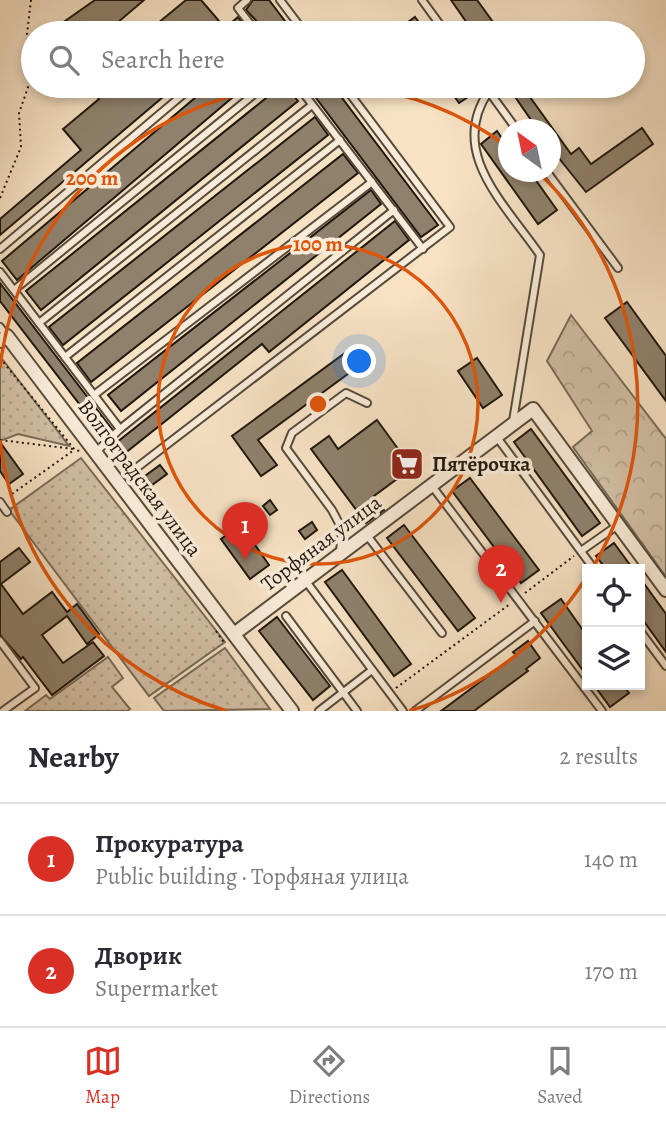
<!DOCTYPE html>
<meta charset="utf-8">
<style>
:root{--surface:#fff;--page:#f2f2f3;--text:#2b2b33;--muted:#7c7c81;--line:#e1e1e2;--accent:#d93025}
body{margin:0;font-family:Alegreya,serif;background:var(--page);color:var(--text)}
.controls{position:absolute;right:21px;bottom:21px;display:grid;overflow:hidden;border-radius:0px;box-shadow:0 4px 10px #0003}
.controls button{width:63px;height:63px;display:grid;place-items:center;padding:0;border:0;border-bottom:2px solid var(--line);background:var(--surface);color:var(--text);font:35px sans-serif}
.compass{position:absolute;left:498px;top:119px;width:63px;height:63px;border-radius:50%;background:var(--surface);box-shadow:0 4px 10px #0003;rotate:327deg}
.you{position:absolute;left:360px;top:362px;width:24px;height:24px;margin:-18px;border:5px solid #fff;border-radius:50%;background:#1a73e8;box-shadow:0 0 0 10px #1a73e833}
.badge{display:grid;place-items:center;width:46px;height:46px;border-radius:50%;background:var(--accent);color:#fff;font-size:23px;font-weight:700}
.pin{position:absolute;translate:-50% -58px;filter:drop-shadow(0 2px 4px #0008)}
.pin::after{content:'';position:absolute;top:37px;width:24px;height:21px;background:inherit;clip-path:polygon(0 0,100% 0,50% 100%)}
.list{margin:0;padding:0;list-style:none}
h2{display:flex;justify-content:space-between;align-items:center;height:91px;margin:0;padding:0 28px;font-size:30px}
h2 small{font-size:23px;font-weight:400;color:var(--muted)}
.list li{display:grid;grid-template-columns:46px 1fr auto;gap:21px;align-items:center;box-sizing:border-box;height:112px;padding:0 28px;border-top:2px solid var(--line)}
.list b{display:block;font-size:26px;white-space:nowrap}
.list p{margin:0;font-size:23px;white-space:nowrap;color:var(--muted)}
.list em{font-size:23px;font-style:normal;color:var(--muted)}
.icon{flex:none;width:38px;height:38px;fill:none;stroke:currentColor;stroke-width:2;stroke-linecap:round;stroke-linejoin:round}
.map{position:relative;flex:none;width:666px;height:711px;overflow:hidden}
.search{position:absolute;background:var(--surface);box-shadow:0 4px 10px #0003;left:21px;right:21px;top:21px;height:77px;display:flex;align-items:center;gap:18px;box-sizing:border-box;padding:0 24px;border-radius:38px;color:var(--muted);font-size:26px}
.sheet{height:315px;background:var(--surface)}
nav{display:flex;justify-content:space-around;align-items:center;box-sizing:border-box;height:98px;border-top:2px solid var(--line);background:var(--surface);font-size:19px;color:var(--muted)}
nav a{display:grid;justify-items:center;gap:4px}
nav .on{color:var(--accent)}
.map>svg:first-child{display:block}
.grass{fill:url(#grass-dots);stroke:#786b59;stroke-width:2}
.forest{fill:url(#forest-crowns);stroke:#786b59;stroke-width:2}
.building{fill:#8f816c;stroke:#1f170d;stroke-width:2}
.lines{fill:none;stroke-linecap:round;stroke-linejoin:round}
.lane-casing{stroke:#554a3b;stroke-width:10}
.street-casing{stroke:#554a3b;stroke-width:16}
.path{stroke:#1f170d;stroke-width:2;stroke-dasharray:2 3.5;stroke-linecap:butt}
.lane{stroke:#faecd9;stroke-width:6}
.street{stroke:#faecd9;stroke-width:12}
.ring{fill:none;stroke:#de560c;stroke-width:3.5}
.labels{text-anchor:middle;dominant-baseline:central;stroke-width:7;stroke-linejoin:round;paint-order:stroke}
.poi-label{font-size:21px;font-weight:bold;fill:#1f170d;stroke:#faecd9;text-anchor:start}
.street-label{font-size:21px;fill:#1f170d;stroke:#faecd9}
.centre{fill:#de560c;stroke:#faecd9;stroke-width:3.5}
.ring-label{font-size:21px;text-anchor:middle;font-weight:bold;fill:#de560c;stroke:#faecd9;stroke-width:7;stroke-linejoin:round;paint-order:stroke}
</style>
<div class="map">
<svg width="666" height="711" viewBox="0 0 666 711">
<defs>
<pattern id="grass-dots" width="8" height="8" patternUnits="userSpaceOnUse" patternTransform="scale(1.75)"><rect width="8" height="8" fill="#d2bfa5"/><path d="M2 2h.1M6 6h.1" fill="none" stroke="#b4a38d" stroke-width="1.8" stroke-linecap="round"/></pattern>
<pattern id="forest-crowns" width="20" height="18" patternUnits="userSpaceOnUse" patternTransform="scale(1.75)"><rect width="20" height="18" fill="#d2bfa5"/><path d="M2 6a3 3 0 1 1 6 0M12 15a3 3 0 1 1 6 0" fill="none" stroke="#b4a38d"/></pattern>
</defs>
<rect width="100%" height="100%" fill="#f7e2c4"/>
<filter id="stains"><feTurbulence type="fractalNoise" baseFrequency=".00286" numOctaves="4"/><feColorMatrix values="0 0 0 0 .2 0 0 0 0 .09 0 0 0 0 .02 0 0 0 .5 -.17"/></filter>
<radialGradient id="worn" r=".72"><stop offset=".6" stop-color="#630" stop-opacity="0"/><stop offset="1" stop-color="#630" stop-opacity=".3"/></radialGradient>
<g class="grass">
<path d="M3 360 69 446 18 434 0 441V362Z"/>
<path d="M81 458 225 642 149 696 9 510Z"/>
<path d="M225 648 270 709 164 711 154 698Z"/>
<path d="M108 657 123 678 112 687 130 709 127 711H25L46 695 50 699Z"/>
</g>
<path class="forest" d="M571 315 666 439V577L573 447 592 431 547 361Z"/>
<g class="building">
<path d="M95 0H144L117 23 122 29 116 33H48Z"/>
<path d="M186 0H201L225 28 238 17 245 27 237 33H146Z"/>
<path d="M253 0H269L294 33H268L246 10Z"/>
<path d="M451 0H477L501 33H474Z"/>
<path d="M415 17 427 33H393Z"/>
<path d="M89 86H176L0 235V219L81 150 63 129 99 99Z"/>
<path d="M209 86H246L17 280 2 261Z"/>
<path d="M281 86H286L298 101 41 310 26 291Z"/>
<path d="M307 86H333L438 225 421 237Z"/>
<path d="M447 86H464L471 95 459 103Z"/>
<path d="M518 86H522L571 154 579 148 591 164 642 128 653 144 586 192 550 147V130H538L511 91Z"/>
<path d="M315 117 328 135 63 345 49 327Z"/>
<path d="M497 131 508 147V172H530L557 210 538 224 481 144Z"/>
<path d="M343 154 358 173 91 382 77 363Z"/>
<path d="M371 190 381 204 121 411 108 395Z"/>
<path d="M395 221 409 240 269 352 262 344 124 454 116 443Z"/>
<path d="M0 283 112 429 104 436 0 301Z"/>
<path d="M627 302 666 356V401L605 318Z"/>
<path d="M345 353 356 368 258 440 277 465 261 476 232 436Z"/>
<path d="M477 358 502 395 483 408 458 371Z"/>
<path d="M377 420 412 468 374 496 384 510 366 523 311 449 329 436 338 449Z"/>
<path d="M531 429 600 523 582 536 514 442Z"/>
<path d="M0 442 23 474 9 484 0 471Z"/>
<path d="M160 465 167 474 152 485 145 476Z"/>
<path d="M470 478 539 570 521 583 452 491Z"/>
<path d="M270 500 277 510 270 515 263 506Z"/>
<path d="M312 522 317 530 305 539 299 531Z"/>
<path d="M241 525 269 565 250 579 221 539Z"/>
<path d="M404 525 475 618 458 631 387 538Z"/>
<path d="M614 543 633 569H606L596 556Z"/>
<path d="M19 548 30 562 1 584 23 614 52 592 67 612 77 604 99 634 87 644 67 616 42 635 63 663 93 642 104 656 52 695 23 657 21 659 0 635V562Z"/>
<path d="M342 570 411 664 394 676 325 582Z"/>
<path d="M640 578 666 614V652L640 616Z"/>
<path d="M561 599 587 636V676L541 613Z"/>
<path d="M277 617 330 686 313 700 259 631Z"/>
<path d="M528 641 540 658 526 669 528 671 474 711H441L516 655 513 652Z"/>
<path d="M594 685H623L629 693 610 707Z"/>
</g>
<g class="lines">
<defs>
<g id="lane">
<path d="M247 0 238 8 257 33"/>
<path d="M280 0 305 33"/>
<path d="M422 0 446 33"/>
<path d="M298 86 423 249"/>
<path d="M485 86 517 130"/>
<path d="M489 91C447 152 505 204 540 255L513 421"/>
<path d="M547 172 618 268"/>
<path d="M0 249 193 86"/>
<path d="M0 272 120 429"/>
<path d="M14 290 264 86"/>
<path d="M39 323 312 105"/>
<path d="M0 327 7 336"/>
<path d="M65 357 340 140"/>
<path d="M94 395 372 182"/>
<path d="M496 436 594 569"/>
<path d="M96 452 120 429 394 210"/>
<path d="M135 469 450 227 344 86"/>
<path d="M432 486 602 711"/>
<path d="M0 502 7 512"/>
<path d="M366 534 442 633"/>
<path d="M581 551 618 525"/>
<path d="M340 552 342 529 332 510 286 448 292 433 346 393 367 403"/>
<path d="M305 580 403 711"/>
<path d="M286 616 357 711"/>
<path d="M640 631 666 666"/>
<path d="M0 641 35 688 3 711"/>
<path d="M319 711 372 670"/>
<path d="M415 711 535 621"/>
</g>
<g id="street">
<path d="M0 341 7 336 292 711"/>
<path d="M234 634 533 409 666 590"/>
</g>
</defs>
<use href="#lane" class="lane-casing"/>
<use href="#street" class="street-casing"/>
<g class="path">
<path d="M31 0 27 34 33 72"/>
<path d="M0 198 21 147 19 113 33 73"/>
<path d="M0 358 75 450 80 451"/>
<path d="M0 440 74 449"/>
<path d="M12 494 74 450"/>
<path d="M525 593 574 556"/>
<path d="M216 631 225 644"/>
<path d="M396 688 510 604"/>
</g>
<use href="#lane" class="lane"/>
<use href="#street" class="street"/>
</g>
<g class="ring">
<circle cx="318" cy="404" r="160"/>
<path d="M586 578A320 320 0 0 1 409 711M227 711A320 320 0 0 1 0 440M0 368A320 320 0 0 1 285 86M351 86A320 320 0 0 1 508 147M538 172A320 320 0 0 1 592 569"/>
</g>
<defs>
<symbol id="supermarket-square" viewBox="-11 -11 22 22"><rect x="-9" y="-9" width="18" height="18" rx="4" fill="#8f2418" stroke="#faecd9"/><path d="M-6-5.5h2.5l.6 2H6L4.5 2H-2.5L-4.4-4H-6ZM-1.5 3.2a1.3 1.3 0 1 0 .1 0ZM3 3.2a1.3 1.3 0 1 0 .1 0Z" fill="#fff"/></symbol>
</defs>
<g fill-rule="evenodd">
<use href="#supermarket-square" x="388" y="445" width="38" height="38"/>
</g>
<g class="labels">
<g class="poi-label">
<text x="432" y="464">Пятёрочка</text>
</g>
<g class="street-label">
<text transform="translate(140 478) rotate(53)">Волгоградская улица</text>
<text transform="translate(321 543) rotate(-37)">Торфяная улица</text>
</g>
</g>
<circle cx="318" cy="404" r="10" class="centre"/>
<g class="ring-label">
<text x="92" y="185">200 m</text>
<text x="318" y="251">100 m</text>
</g>
<rect width="100%" height="100%" filter="url(#stains)"/>
<rect width="100%" height="100%" fill="url(#worn)"/>
</svg>
<div class="controls">
<button><svg class="icon" aria-label="locate" viewBox="0 0 24 24"><circle cx="12" cy="12" r="6"/><path d="M12 2v4M12 18v4M2 12h4M18 12h4"/></svg></button>
<button><svg class="icon" aria-label="layers" viewBox="0 0 24 24"><path d="M12 4l9 5-9 5-9-5zM3 14l9 5 9-5"/></svg></button>
</div>
<svg class="compass" viewBox="-18 -18 36 36"><path d="M0-13l5 13h-10z" fill="#e53935"/><path d="M0 13l5-13h-10z" fill="#7c7c81"/></svg>
<div class="you"></div>
<div class="pin badge" style="left:245px;top:560px">1</div>
<div class="pin badge" style="left:501px;top:603px">2</div>
<div class="search"><svg class="icon" aria-label="search" viewBox="0 0 24 24"><circle cx="10" cy="10" r="6"/><path d="M15 15l6 6"/></svg>Search here</div>
</div>
<section class="sheet">
<h2>Nearby<small>2 results</small></h2>
<ul class="list">
<li><span class="badge">1</span><div><b>Прокуратура</b><p>Public building · Торфяная улица</p></div><em>140 m</em></li>
<li><span class="badge">2</span><div><b>Дворик</b><p>Supermarket</p></div><em>170 m</em></li>
</ul>
</section>
<nav>
<a class="on"><svg class="icon" aria-label="map" viewBox="0 0 24 24"><path d="M3 6l6-2 6 2 6-2v14l-6 2-6-2-6 2zM9 4v14M15 6v14"/></svg>Map</a>
<a><svg class="icon" aria-label="directions" viewBox="0 0 24 24"><path d="M12 3l9 9-9 9-9-9zM9 14v-3h6M13 9l2 2-2 2"/></svg>Directions</a>
<a><svg class="icon" aria-label="saved" viewBox="0 0 24 24"><path d="M7 4h10v16l-5-4-5 4z"/></svg>Saved</a>
</nav>
